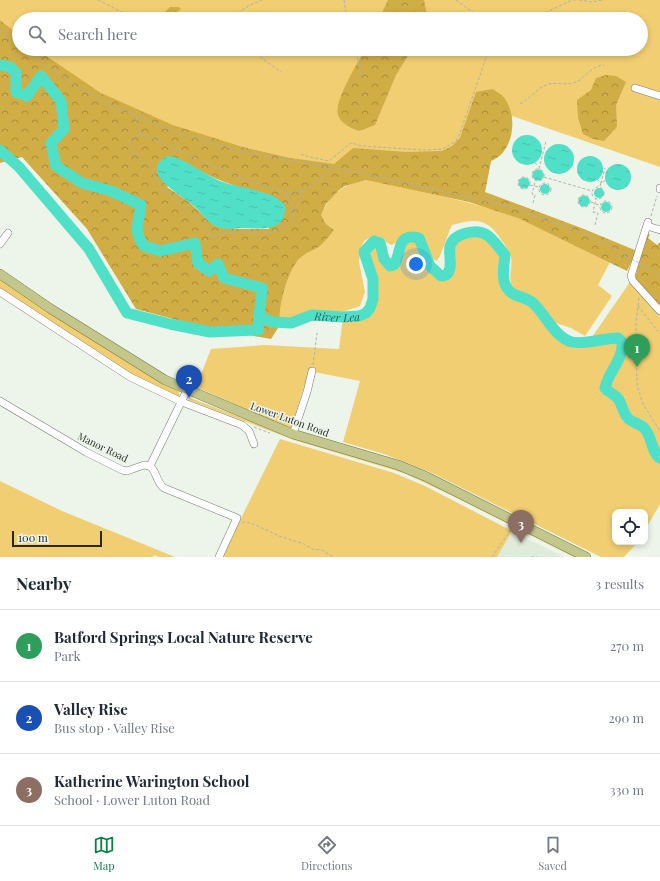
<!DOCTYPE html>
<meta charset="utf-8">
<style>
:root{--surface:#fff;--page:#f6f6f7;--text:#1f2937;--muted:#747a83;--line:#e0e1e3;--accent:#0b8043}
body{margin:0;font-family:"Playfair Display",serif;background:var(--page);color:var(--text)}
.controls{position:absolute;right:12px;bottom:12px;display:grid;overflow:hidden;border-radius:8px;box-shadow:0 2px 6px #0003}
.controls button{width:36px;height:36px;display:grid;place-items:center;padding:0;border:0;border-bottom:1px solid var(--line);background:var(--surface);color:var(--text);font:20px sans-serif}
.scale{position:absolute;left:12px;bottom:10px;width:90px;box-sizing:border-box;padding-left:4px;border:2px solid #282b26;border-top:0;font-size:11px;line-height:14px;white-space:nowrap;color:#282b26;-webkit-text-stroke:3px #edf4e9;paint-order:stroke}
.you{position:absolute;left:416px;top:264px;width:14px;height:14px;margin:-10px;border:3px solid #fff;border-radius:50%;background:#1a73e8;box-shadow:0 0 0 6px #1a73e833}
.badge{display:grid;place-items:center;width:26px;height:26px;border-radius:50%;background:var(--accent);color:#fff;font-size:13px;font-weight:700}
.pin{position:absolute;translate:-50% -33px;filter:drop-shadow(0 1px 2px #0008)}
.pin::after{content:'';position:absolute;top:21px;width:14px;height:12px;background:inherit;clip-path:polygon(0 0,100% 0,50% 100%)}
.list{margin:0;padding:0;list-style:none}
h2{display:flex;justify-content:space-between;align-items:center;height:52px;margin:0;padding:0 16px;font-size:17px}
h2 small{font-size:13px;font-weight:400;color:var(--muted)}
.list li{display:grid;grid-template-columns:26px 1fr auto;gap:12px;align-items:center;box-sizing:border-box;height:72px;padding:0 16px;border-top:1px solid var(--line)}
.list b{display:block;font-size:15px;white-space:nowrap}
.list p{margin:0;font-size:13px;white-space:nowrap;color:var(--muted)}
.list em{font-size:13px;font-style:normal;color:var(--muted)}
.icon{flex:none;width:22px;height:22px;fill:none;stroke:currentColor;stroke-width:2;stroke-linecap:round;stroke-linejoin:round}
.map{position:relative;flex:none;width:660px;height:557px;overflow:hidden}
.search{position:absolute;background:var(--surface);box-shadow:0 2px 6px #0003;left:12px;right:12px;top:12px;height:44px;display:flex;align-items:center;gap:10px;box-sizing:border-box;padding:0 14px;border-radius:22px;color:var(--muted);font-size:15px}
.sheet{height:268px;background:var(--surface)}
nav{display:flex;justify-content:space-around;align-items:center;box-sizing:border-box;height:56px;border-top:1px solid var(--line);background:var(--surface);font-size:11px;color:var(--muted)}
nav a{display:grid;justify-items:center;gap:2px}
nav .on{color:var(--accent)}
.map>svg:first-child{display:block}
.built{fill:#e0ecda}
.green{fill:#f1ce72}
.forest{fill:url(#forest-crowns);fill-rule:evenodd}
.water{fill:url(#water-ripples)}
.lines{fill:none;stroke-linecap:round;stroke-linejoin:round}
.river{stroke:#50e0c8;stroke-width:11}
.minor-casing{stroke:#767d72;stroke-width:8}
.major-casing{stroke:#747838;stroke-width:10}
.path{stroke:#adb3aa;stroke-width:1;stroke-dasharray:3 2;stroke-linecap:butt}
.minor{stroke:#fff;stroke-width:7}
.major{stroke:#c4c78d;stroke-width:9}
.path-bridge{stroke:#adb3aa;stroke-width:1;stroke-dasharray:3 2;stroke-linecap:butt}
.labels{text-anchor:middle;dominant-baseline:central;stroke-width:3;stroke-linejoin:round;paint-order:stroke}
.street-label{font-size:10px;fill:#282b26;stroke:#edf4e9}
.water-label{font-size:11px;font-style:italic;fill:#286157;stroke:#edf4e9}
</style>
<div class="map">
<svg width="660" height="557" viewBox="0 0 660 557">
<defs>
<pattern id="forest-crowns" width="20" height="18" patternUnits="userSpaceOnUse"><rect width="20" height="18" fill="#d1ad46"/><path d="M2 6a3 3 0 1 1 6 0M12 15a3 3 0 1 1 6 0" fill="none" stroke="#aa8d3a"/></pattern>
<pattern id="water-ripples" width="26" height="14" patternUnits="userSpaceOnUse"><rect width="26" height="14" fill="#50e0c8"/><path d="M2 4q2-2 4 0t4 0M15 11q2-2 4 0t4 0" fill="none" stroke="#46c0ac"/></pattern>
</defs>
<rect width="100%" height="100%" fill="#edf4e9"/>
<path class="built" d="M512 531 564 557H497Z"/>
<g class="green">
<path d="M0 0H660V167L512 116C511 133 510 154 491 161L485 192 291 158 243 147 208 137 173 125 109 98 64 70 36 49H641V19H19V35L0 20Z"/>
<path d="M367 180C417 191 468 200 517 217 549 229 579 247 610 262L598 285 612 296 585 336 571 328 553 322C540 298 533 300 512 288 508 275 513 267 511 257 509 251 506 246 502 241 488 218 476 218 452 225 447 234 442 257 436 261L431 257 424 237C402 227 406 240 391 245L378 237 372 236 364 241 361 248 359 262 365 292 360 306 342 312H312L294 320 279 321C276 307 290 268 299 258 309 249 323 239 334 230L326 224 321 215C332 192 342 185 367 180Z"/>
<path d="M478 231C491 235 498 245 505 255L504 280 507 288 511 293 530 300 543 315 548 323 569 341 574 342 590 340 630 282 660 317V504L645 530V512H615V542H638L624 557H601L428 471 384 454 343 442 360 381 309 371 291 428 196 387 211 349 265 345 339 349 343 317C350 317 358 317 365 314 383 304 368 266 364 252L374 241 380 243 384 259 390 266 397 261C400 248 402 233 419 238L430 266 441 276 446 275C461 263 430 237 478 231Z"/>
<path d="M0 278 138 369 178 391 180 397 148 385 0 289Z"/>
<path d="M188 397 284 434 412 474 579 557H574L455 497 404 473 294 440 189 400Z"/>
<path d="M280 439 394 473 425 486 512 531 497 557H222Z"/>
<path d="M0 481 62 511 175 557H159L154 555 153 557H0Z"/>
</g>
<g class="forest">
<path d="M388 0H424L428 19H379Z"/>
<path d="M170 7H179L181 9 177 12V17L181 19H160L162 15Z"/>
<path d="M0 20 19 35V49H36L101 93 173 125 243 147 291 158 334 164 353 148 406 152 442 151 452 146 460 138 476 92 493 89C497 92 503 95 505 99 518 117 514 152 491 161L485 192 584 229 637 251 627 271 518 218 469 202 366 180 345 186 339 190 326 204 321 215 326 224 334 230C330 235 326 240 321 245 315 250 306 252 300 258 288 269 277 309 280 325L271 339 203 327 136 309 87 229 22 157 0 163ZM192 166C215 180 238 188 264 193L269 229H234L218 227 210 222 189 202 167 187Z"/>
<path d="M365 49H412L396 75 375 125 359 131C351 128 341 124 338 115 334 100 358 63 365 49Z"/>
<path d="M606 75 616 76 626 82 616 105 617 127 604 141 593 139 583 134 578 118 577 100 591 90 596 78Z"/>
<path d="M647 232 650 235 648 238 657 245 660 242V305L635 278Z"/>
</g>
<g class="water">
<circle cx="527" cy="150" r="15"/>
<circle cx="559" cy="159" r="15"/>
<path d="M168 156C180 155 208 177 223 182 240 189 276 190 285 206 286 234 260 228 242 228 233 229 226 230 217 227 206 222 200 210 190 203 178 193 137 171 168 156Z"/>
<circle cx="590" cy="169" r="13"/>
<circle cx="618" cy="177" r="13"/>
<circle cx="538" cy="175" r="5.5"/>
<circle cx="524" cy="183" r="5.5"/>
<circle cx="545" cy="189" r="5"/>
<circle cx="599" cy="193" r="5"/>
<circle cx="584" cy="201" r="5.5"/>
<circle cx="606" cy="207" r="5"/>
</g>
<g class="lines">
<g class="river">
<path id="s1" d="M0 65 10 67 16 73V92L27 96 41 76 61 101 64 129 51 143 56 166 82 183 111 191 141 205C139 224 132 229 144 246L160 251 195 243 198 263 209 271 218 264 224 278 262 288 259 317 273 322 291 323 312 315 343 317 359 316 366 313 370 308 373 299V279L364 252 374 241 380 243 384 259 390 266 394 265C402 253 396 232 419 238L430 266 441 276 446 275C454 269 448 254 450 246 452 239 457 236 463 234 486 226 492 239 505 255 504 265 501 279 507 288 513 298 526 296 533 303 546 315 554 337 572 342 584 345 605 338 618 338L622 342C624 359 608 372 605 388 609 393 615 394 619 400 622 405 623 412 627 417 631 423 640 423 645 429 652 437 652 454 660 458"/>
<path d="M0 150 19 167 89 249 127 313 170 324 210 332 258 330 259 317"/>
</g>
<defs>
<g id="minor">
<path d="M635 88 660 96"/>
<path d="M660 189V188"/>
<path d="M648 222 631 276 633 281 660 311"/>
<path d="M647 226 660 230"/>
<path d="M0 244 8 233"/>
<path d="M0 292 130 377 182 402 242 425 249 431 254 444"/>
<path d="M0 401 86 452 122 470 127 471 144 465 150 466C157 472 156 482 164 488L237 518 219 557"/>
<path d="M293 434 307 392 312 371"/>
<path d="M150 466 187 390"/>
</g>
<path id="major" d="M0 274 51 309 165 380 293 434 398 465 425 476 586 557"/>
</defs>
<use href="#minor" class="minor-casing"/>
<use href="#major" class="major-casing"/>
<g class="path">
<path d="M98 0 135 19"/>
<path d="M344 0 347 19"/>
<path d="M456 0 483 19"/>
<path d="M579 0 592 2 602 0"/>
<path d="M230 19 248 6 262 0"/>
<path d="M532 19 572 0H578"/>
<path d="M0 30 19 45"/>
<path d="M25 49 79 88 110 105 174 132 251 154 342 169 503 205 575 230 609 246 627 257 630 255"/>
<path d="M242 49 253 52 281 72"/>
<path d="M352 49 357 56 361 77"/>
<path d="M520 104C530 99 537 88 548 84 557 82 567 86 576 82 587 77 590 66 604 65"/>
<path d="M136 118 141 134"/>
<path d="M301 154 309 157 329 161 351 143 362 146 424 150 443 149 456 141 460 133 489 49"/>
<path d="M535 163 539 167"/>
<circle cx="538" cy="175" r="6"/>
<path d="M539 169 546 141"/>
<circle cx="524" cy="183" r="6"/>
<path d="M544 177 592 191"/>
<path d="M597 179 601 183 605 168"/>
<circle cx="545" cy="189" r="6"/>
<path d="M530 185 539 187"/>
<path d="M600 186 601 183 606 180"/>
<circle cx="598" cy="193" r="6"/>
<path d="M303 191 286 193 233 175 148 136 136 135 129 142 132 152 147 164 162 189 206 228 211 237 227 233 266 234 281 229 293 218 303 191 322 178 330 168"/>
<path d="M286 194 292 206 293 217"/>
<circle cx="584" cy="201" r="6"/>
<circle cx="606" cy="207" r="6"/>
<path d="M591 202 599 205"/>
<path d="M533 203 535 195 532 194 535 182"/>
<path d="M651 216 657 196"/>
<path d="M595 225 598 213 593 212 596 199"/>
<path d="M642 264 660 275"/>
<path d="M639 298 636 322 637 385 643 404 660 431"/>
<path d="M638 306 660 334"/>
<path d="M313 365 317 333"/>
<path d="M254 427 270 433"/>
<path d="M242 522 251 523 279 536 304 544 312 549 322 550 333 557"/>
<path d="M492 557 512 528"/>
<path d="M531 557H537"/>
</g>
<use href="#minor" class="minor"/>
<use href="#major" class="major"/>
<path class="path-bridge" d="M627 257 642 264"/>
</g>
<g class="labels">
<g class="street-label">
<text transform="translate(290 419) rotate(20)">Lower Luton Road</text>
<text transform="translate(103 447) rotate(26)">Manor Road</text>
</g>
<g class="water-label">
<text stroke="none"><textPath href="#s1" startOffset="576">River Lea</textPath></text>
</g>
</g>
</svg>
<div class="controls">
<button><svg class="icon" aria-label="locate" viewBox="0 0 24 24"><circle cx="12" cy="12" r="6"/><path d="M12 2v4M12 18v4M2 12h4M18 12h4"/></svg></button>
</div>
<div class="scale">100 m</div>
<div class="you"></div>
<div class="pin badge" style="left:637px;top:367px;background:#2e9e5b">1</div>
<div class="pin badge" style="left:189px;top:398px;background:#1a4fb4">2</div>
<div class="pin badge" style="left:521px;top:543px;background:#8d6e63">3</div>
<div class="search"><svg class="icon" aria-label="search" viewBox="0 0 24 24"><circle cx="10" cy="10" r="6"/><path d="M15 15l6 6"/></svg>Search here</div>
</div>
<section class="sheet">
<h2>Nearby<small>3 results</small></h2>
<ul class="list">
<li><span class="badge" style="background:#2e9e5b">1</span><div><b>Batford Springs Local Nature Reserve</b><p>Park</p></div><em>270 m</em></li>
<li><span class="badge" style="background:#1a4fb4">2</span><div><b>Valley Rise</b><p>Bus stop · Valley Rise</p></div><em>290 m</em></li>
<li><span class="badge" style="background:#8d6e63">3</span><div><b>Katherine Warington School</b><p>School · Lower Luton Road</p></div><em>330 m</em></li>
</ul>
</section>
<nav>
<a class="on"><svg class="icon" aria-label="map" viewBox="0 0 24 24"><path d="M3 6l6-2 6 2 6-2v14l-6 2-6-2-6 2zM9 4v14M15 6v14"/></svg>Map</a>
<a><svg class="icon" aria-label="directions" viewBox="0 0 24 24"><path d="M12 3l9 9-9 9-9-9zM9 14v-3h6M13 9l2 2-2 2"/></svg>Directions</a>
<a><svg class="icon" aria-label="saved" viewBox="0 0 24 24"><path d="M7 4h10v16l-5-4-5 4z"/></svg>Saved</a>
</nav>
